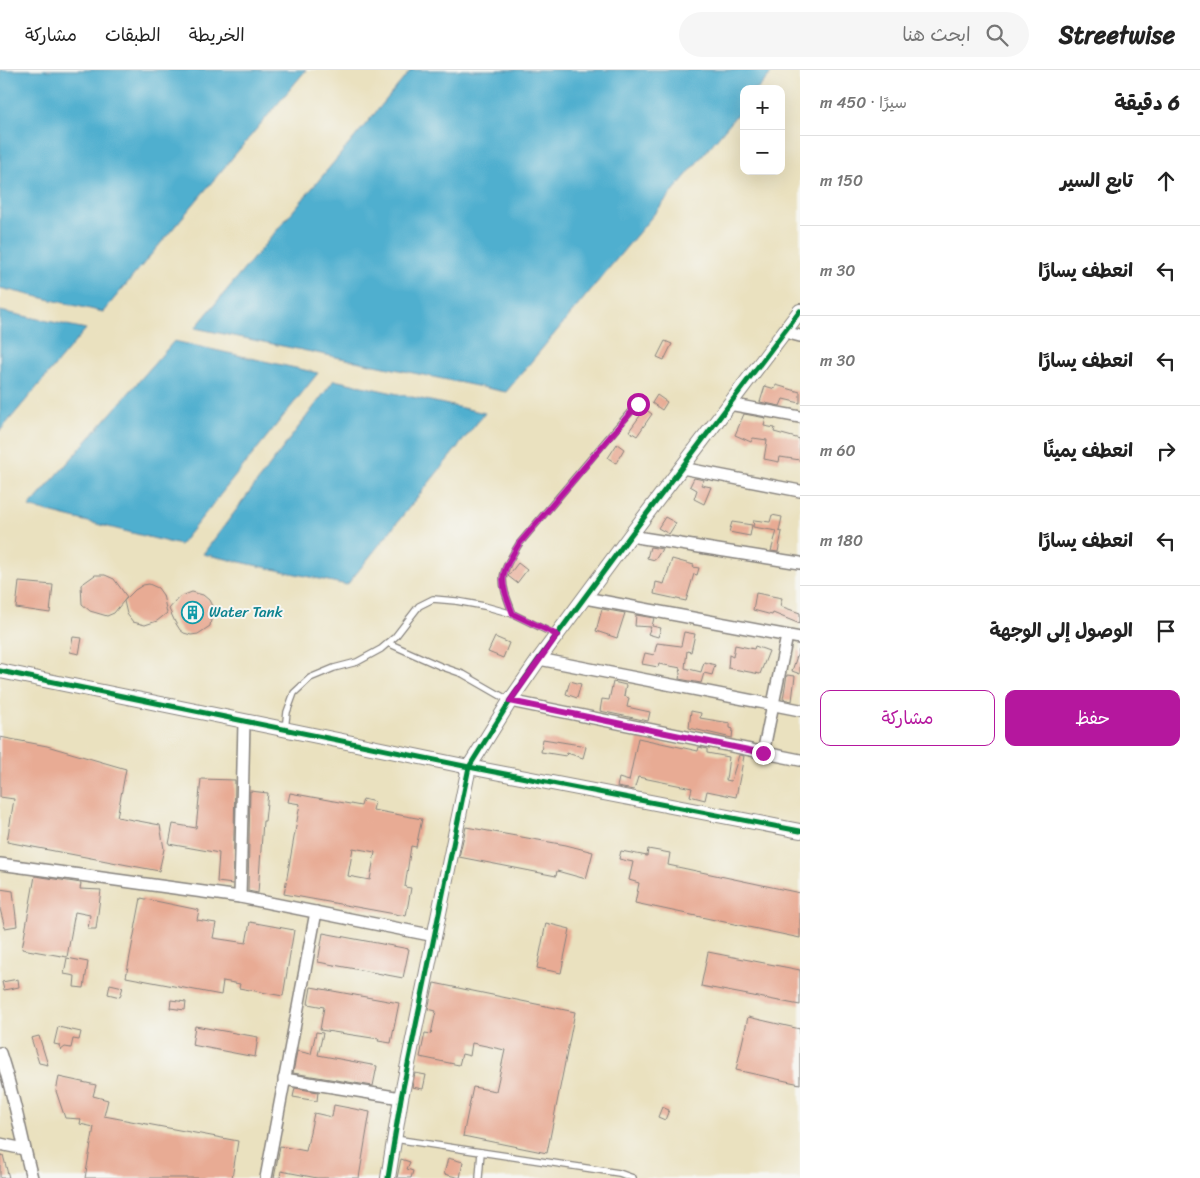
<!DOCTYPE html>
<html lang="ar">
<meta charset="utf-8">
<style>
:root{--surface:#fff;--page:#f6f6f6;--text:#222;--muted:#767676;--line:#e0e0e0;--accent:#b5179e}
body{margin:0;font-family:Sriracha,"Playpen Sans Arabic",sans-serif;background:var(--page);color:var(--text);direction:rtl}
.controls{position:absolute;right:15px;top:15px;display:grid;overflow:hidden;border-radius:10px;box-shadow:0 5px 20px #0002}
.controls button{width:45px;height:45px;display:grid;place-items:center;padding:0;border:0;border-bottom:1px solid var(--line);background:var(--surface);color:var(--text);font:25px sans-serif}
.stop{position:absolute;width:15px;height:15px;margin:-11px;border:4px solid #b5179e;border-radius:50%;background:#fff}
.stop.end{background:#b5179e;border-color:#fff;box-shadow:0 1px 5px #0008}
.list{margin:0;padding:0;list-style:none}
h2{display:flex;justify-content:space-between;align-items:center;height:65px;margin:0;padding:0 20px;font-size:21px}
h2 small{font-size:16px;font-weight:400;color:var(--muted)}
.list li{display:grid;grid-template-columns:32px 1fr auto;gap:15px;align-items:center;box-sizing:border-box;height:90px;padding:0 20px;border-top:1px solid var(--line)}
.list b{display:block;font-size:19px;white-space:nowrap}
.list em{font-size:16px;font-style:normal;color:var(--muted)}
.actions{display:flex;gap:10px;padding:15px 20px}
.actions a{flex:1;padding:11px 0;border:1px solid var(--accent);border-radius:10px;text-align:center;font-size:18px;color:var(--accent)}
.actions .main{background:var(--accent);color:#fff}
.icon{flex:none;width:28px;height:28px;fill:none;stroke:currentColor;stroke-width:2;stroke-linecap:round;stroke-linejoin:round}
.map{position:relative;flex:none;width:800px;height:1108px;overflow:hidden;direction:ltr}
header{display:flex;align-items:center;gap:30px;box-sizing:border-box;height:70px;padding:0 25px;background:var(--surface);border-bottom:1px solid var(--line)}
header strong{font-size:24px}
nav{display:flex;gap:28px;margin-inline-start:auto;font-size:18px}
.search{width:350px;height:45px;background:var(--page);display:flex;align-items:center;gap:12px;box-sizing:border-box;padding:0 18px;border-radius:28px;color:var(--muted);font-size:19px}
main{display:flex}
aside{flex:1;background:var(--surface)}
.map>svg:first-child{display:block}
.water{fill:#50afcf;stroke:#396885}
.building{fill:#e8ab94;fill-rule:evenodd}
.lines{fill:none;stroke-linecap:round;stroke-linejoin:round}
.service-casing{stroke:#86827d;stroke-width:8}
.minor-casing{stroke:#86827d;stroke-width:14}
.tertiary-casing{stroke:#86827d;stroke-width:16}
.service{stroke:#fff;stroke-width:5.5}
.minor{stroke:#fff;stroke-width:11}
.tertiary{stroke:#fff;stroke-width:14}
.cycleway-casing{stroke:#f6f6f2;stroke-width:8}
.cycleway{stroke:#00873e;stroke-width:5}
.route{stroke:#b5179e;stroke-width:6}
.labels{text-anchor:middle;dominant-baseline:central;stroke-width:4;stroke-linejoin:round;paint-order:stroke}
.culture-label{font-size:15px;fill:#0d838f;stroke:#f6f6f2;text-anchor:start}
</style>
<header>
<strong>Streetwise</strong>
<div class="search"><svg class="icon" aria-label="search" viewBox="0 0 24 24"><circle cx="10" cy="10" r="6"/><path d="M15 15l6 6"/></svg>ابحث هنا</div>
<nav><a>الخريطة</a><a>الطبقات</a><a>مشاركة</a></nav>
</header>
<main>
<aside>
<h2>6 دقيقة<small>سيرًا · 450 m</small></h2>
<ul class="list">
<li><svg class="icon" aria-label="ahead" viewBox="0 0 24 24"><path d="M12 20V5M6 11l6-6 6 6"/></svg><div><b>تابع السير</b></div><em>150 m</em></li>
<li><svg class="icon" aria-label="left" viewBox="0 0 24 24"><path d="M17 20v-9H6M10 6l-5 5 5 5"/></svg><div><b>انعطف يسارًا</b></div><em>30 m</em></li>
<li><svg class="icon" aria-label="left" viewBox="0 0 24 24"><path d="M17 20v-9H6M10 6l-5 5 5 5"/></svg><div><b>انعطف يسارًا</b></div><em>30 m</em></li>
<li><svg class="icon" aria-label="right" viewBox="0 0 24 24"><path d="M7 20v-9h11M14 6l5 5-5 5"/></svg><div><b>انعطف يمينًا</b></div><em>60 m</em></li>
<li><svg class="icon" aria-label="left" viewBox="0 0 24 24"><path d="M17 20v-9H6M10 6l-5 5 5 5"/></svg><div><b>انعطف يسارًا</b></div><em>180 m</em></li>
<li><svg class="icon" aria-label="arrive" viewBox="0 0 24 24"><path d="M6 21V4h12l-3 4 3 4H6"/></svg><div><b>الوصول إلى الوجهة</b></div></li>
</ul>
<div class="actions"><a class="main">حفظ</a><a>مشاركة</a></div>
</aside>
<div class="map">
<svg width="800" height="1108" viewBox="0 0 800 1108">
<rect width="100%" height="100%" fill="#f6f6f2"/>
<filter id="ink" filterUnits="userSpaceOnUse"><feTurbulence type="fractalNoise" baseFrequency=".02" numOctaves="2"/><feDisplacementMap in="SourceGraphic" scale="10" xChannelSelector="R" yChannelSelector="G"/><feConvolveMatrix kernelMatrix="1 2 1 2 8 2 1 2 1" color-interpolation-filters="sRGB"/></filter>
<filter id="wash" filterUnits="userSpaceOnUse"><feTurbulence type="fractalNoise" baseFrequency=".0096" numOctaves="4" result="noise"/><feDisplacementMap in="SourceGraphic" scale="20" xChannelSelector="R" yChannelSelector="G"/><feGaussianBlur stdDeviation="1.12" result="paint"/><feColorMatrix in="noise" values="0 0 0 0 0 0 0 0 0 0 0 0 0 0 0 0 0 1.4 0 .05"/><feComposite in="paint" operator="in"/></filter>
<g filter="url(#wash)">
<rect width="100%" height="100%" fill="#eae1bf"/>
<g class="water">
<path d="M0 0H306L103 242 0 218Z"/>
<path d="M411 0H774L758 19H744V36L506 322 195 258Z"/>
<path d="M0 241 86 259 0 361Z"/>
<path d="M174 271 318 303 180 475 29 437Z"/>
<path d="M334 310 485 343 347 515 203 484Z"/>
</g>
<g id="blocks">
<g class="building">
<path d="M665 271 672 274 664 290 657 287Z"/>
<path d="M776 315 800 322V333L783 329 780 336 760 332 765 316 775 319Z"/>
<path d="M657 325 667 332 662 340 652 333Z"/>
<path d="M645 339 652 344 637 366 629 361Z"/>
<path d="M744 344 766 348 764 356 775 358 774 362 800 369V390L780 387 779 392 764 389 767 370 753 368 751 372 735 365Z"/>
<path d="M617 374 624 379 616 393 608 388Z"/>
<path d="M694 408 704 410 701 415 711 417 704 434 694 429 697 420 690 416Z"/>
<path d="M772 445 782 447 779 461 782 462 778 482 771 481 777 461 753 457 754 450 770 452Z"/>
<path d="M665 447 676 453 669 464 658 458Z"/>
<path d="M732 452 752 455 750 466 729 462Z"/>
<path d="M650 477 662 479 655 490 647 488Z"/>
<path d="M672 489 694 495 693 497 699 498 697 505 694 504 686 531 654 524 656 512 664 514Z"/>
<path d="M518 493 527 500 517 513 508 506Z"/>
<path d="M95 505H105L114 509 127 527 114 543 107 546 90 541 82 534 81 515Z"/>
<path d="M19 512 53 515 50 543 16 538Z"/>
<path d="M149 514 158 518 163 525 167 543 157 551 145 555 133 552 127 544 124 531 135 520 143 515Z"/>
<path d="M192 522 203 525 209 530 213 538 210 556 198 564 191 565 184 563 180 560 175 552 169 539 179 527Z"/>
<path d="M756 523 782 528 780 536 800 543V554L773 543 772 545 753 540Z"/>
<path d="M602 539 625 543 617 568 596 561Z"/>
<path d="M636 545 654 548 652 556 661 558 658 567 648 564 651 557 635 556Z"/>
<path d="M684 562 695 564 691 582 687 581 685 598 701 602 704 592 715 595 712 605 704 603 701 613 679 609 681 598 659 594 658 597 642 594 645 583 654 585 657 573 681 576Z"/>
<path d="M73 567 82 568 79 584 70 582Z"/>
<path d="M495 567 509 573 503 588 488 582Z"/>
<path d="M735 575 754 579 755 576 769 581 760 604 728 598 729 585 733 587Z"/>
<path d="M799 580H800V604L792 601Z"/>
<path d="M787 605 795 606 792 631 783 629Z"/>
<path d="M570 611 581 614 577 628 566 624Z"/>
<path d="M613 612 626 615 624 626 629 628 627 637 650 642 648 651 600 641 602 629 609 630Z"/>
<path d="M691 641 701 643 700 648 730 653V658L733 659 732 668 689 658Z"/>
<path d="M0 667 47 676 126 699 117 747 160 755 164 779 159 801 7 772 14 729 0 727Z"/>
<path d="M638 668 698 681 699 677 707 679V683L729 687 726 710 731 711 739 685 744 686 736 727 707 721 705 730 690 726 692 718 638 707 634 720 617 717 619 708 629 711Z"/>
<path d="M543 669 580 675 586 677 583 688 567 683 566 686 541 682Z"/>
<path d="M201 709 235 710 233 814 217 812 219 783 169 774 173 754 196 758Z"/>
<path d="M250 721 268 723 265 751H263L258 823 248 821Z"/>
<path d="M290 723 361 736 363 729 375 732 373 740 422 749 416 777 411 776 405 817 411 818 406 846 284 824 300 734 288 732ZM353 778 375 782 370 810 348 806Z"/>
<path d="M466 757 566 775 593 782 586 809 557 801 556 806 459 787Z"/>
<path d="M648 779 670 783 668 795 800 823V868L635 833 639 813 629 810 633 792 619 789 621 781 647 786Z"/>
<path d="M35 806 81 813 80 819 101 820 96 859H88L90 845 75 842 67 887 22 879Z"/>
<path d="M0 819 13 821 17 856 5 858 0 839Z"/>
<path d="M141 828 199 840 197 850 216 853 213 868 246 873 250 852 294 860 283 926 239 918 240 914 223 911 221 925 126 907Z"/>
<path d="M546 853 570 859 561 903 537 898Z"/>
<path d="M323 863 409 879 403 908 318 892Z"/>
<path d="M708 882 800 900V935L701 916Z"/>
<path d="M67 888 88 892 84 918 74 917 75 906 64 904Z"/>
<path d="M18 909 19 917 4 920 2 912Z"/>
<path d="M434 913 575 942 547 1083 463 1066 473 1017 496 1021 505 980 472 973 470 986 462 984 459 995 420 987 425 963 431 964 436 941 428 939Z"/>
<path d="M110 914 123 917 120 927 108 924Z"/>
<path d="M311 917 399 933 391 973 378 971 379 969 320 960 324 937 308 934Z"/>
<path d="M171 930 186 932 185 940 170 938Z"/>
<path d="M748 947 800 959V1014L736 1000Z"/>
<path d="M195 956 258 967 255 987 192 975Z"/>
<path d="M58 957 81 962 79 970 73 969 71 978 65 977 61 980 59 975 54 974Z"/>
<path d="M316 962 323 963 318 985 377 996 373 1016 293 1003 297 981 311 984Z"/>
<path d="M39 966 48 995 39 993 31 968Z"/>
<path d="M415 1003 426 1005 423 1019 412 1017Z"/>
<path d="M59 1007 96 1015 93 1026 108 1030 104 1046 238 1071 232 1108H85L94 1057 80 1054 81 1049 65 1048 56 1021Z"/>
<path d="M295 1018 318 1022 317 1031 293 1027Z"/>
<path d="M334 1035 370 1042 359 1108H317L281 1101 280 1108H274L280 1076 306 1081 314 1043 332 1047Z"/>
<path d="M662 1037 669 1040 665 1050 658 1047Z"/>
<path d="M3 1085 9 1108H0V1086Z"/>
<path d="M448 1088 463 1092 460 1108 444 1104Z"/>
<path d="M401 1089 410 1092 407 1099 413 1101 411 1108H397Z"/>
</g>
</g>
</g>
<g filter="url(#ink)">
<use href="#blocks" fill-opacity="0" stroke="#86827d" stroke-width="1"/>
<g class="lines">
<defs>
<g id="service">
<path d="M513 544C499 508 499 507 519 474L637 334"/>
<path d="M388 573 440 596 463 604 510 631"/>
<path d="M285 660 287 642 294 623 310 608 334 598 357 592 381 579 395 567 419 536 433 529 456 531 484 536 513 544 556 565"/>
<path d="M395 1069 619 1103 633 1108"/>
<path d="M479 1108 481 1082"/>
</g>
<g id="minor">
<path d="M785 262 800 266"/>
<path d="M729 334 800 347"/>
<path d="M682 398 800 421"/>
<path d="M630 466 800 493"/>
<path d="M585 528 800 568"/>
<path d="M539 589 800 640"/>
<path d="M510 631 800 690"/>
<path d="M763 683 787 566"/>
<path d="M0 794 240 827 435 866"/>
<path d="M240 827 244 652"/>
<path d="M0 983C14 1024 21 1066 32 1108"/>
<path d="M284 1009 401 1028"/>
<path d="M0 1074 24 1079"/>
<path d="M266 1108 316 842"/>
</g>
<g id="tertiary">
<path d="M0 601 469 697 800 761"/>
<path d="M388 1108 401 1028 469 697 510 631 539 589 630 466 800 241"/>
</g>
</defs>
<use href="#service" class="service-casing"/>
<use href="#minor" class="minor-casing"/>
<use href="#tertiary" class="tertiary-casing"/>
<use href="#service" class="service"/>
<use href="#minor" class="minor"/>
<use href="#tertiary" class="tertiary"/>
<defs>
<g id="cycleway">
<path d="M0 601 469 697 800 761"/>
<path d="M388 1108 401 1028 469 697 510 631 539 589 630 466 800 241"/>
</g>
</defs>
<use href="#cycleway" class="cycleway-casing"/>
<use href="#cycleway" class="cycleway"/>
</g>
</g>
<g class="lines" filter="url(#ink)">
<path class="route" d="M638 334 519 474C499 507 499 508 513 544L557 565 510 631 763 683"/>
</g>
<defs>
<symbol id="building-ring" viewBox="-11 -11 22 22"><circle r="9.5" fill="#f6f6f2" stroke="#0f9aa8" stroke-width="1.5"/><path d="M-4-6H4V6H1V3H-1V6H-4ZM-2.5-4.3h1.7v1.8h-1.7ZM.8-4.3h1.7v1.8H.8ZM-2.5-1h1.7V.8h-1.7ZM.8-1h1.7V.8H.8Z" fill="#0f9aa8"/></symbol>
</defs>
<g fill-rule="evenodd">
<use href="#building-ring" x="180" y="530" width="25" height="25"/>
</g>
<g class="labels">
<g class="culture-label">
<text x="209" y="542">Water Tank</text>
</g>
</g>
</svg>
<div class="controls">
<button>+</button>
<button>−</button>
</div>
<div class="stop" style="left:638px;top:334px"></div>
<div class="stop end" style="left:763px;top:683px"></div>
</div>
</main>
